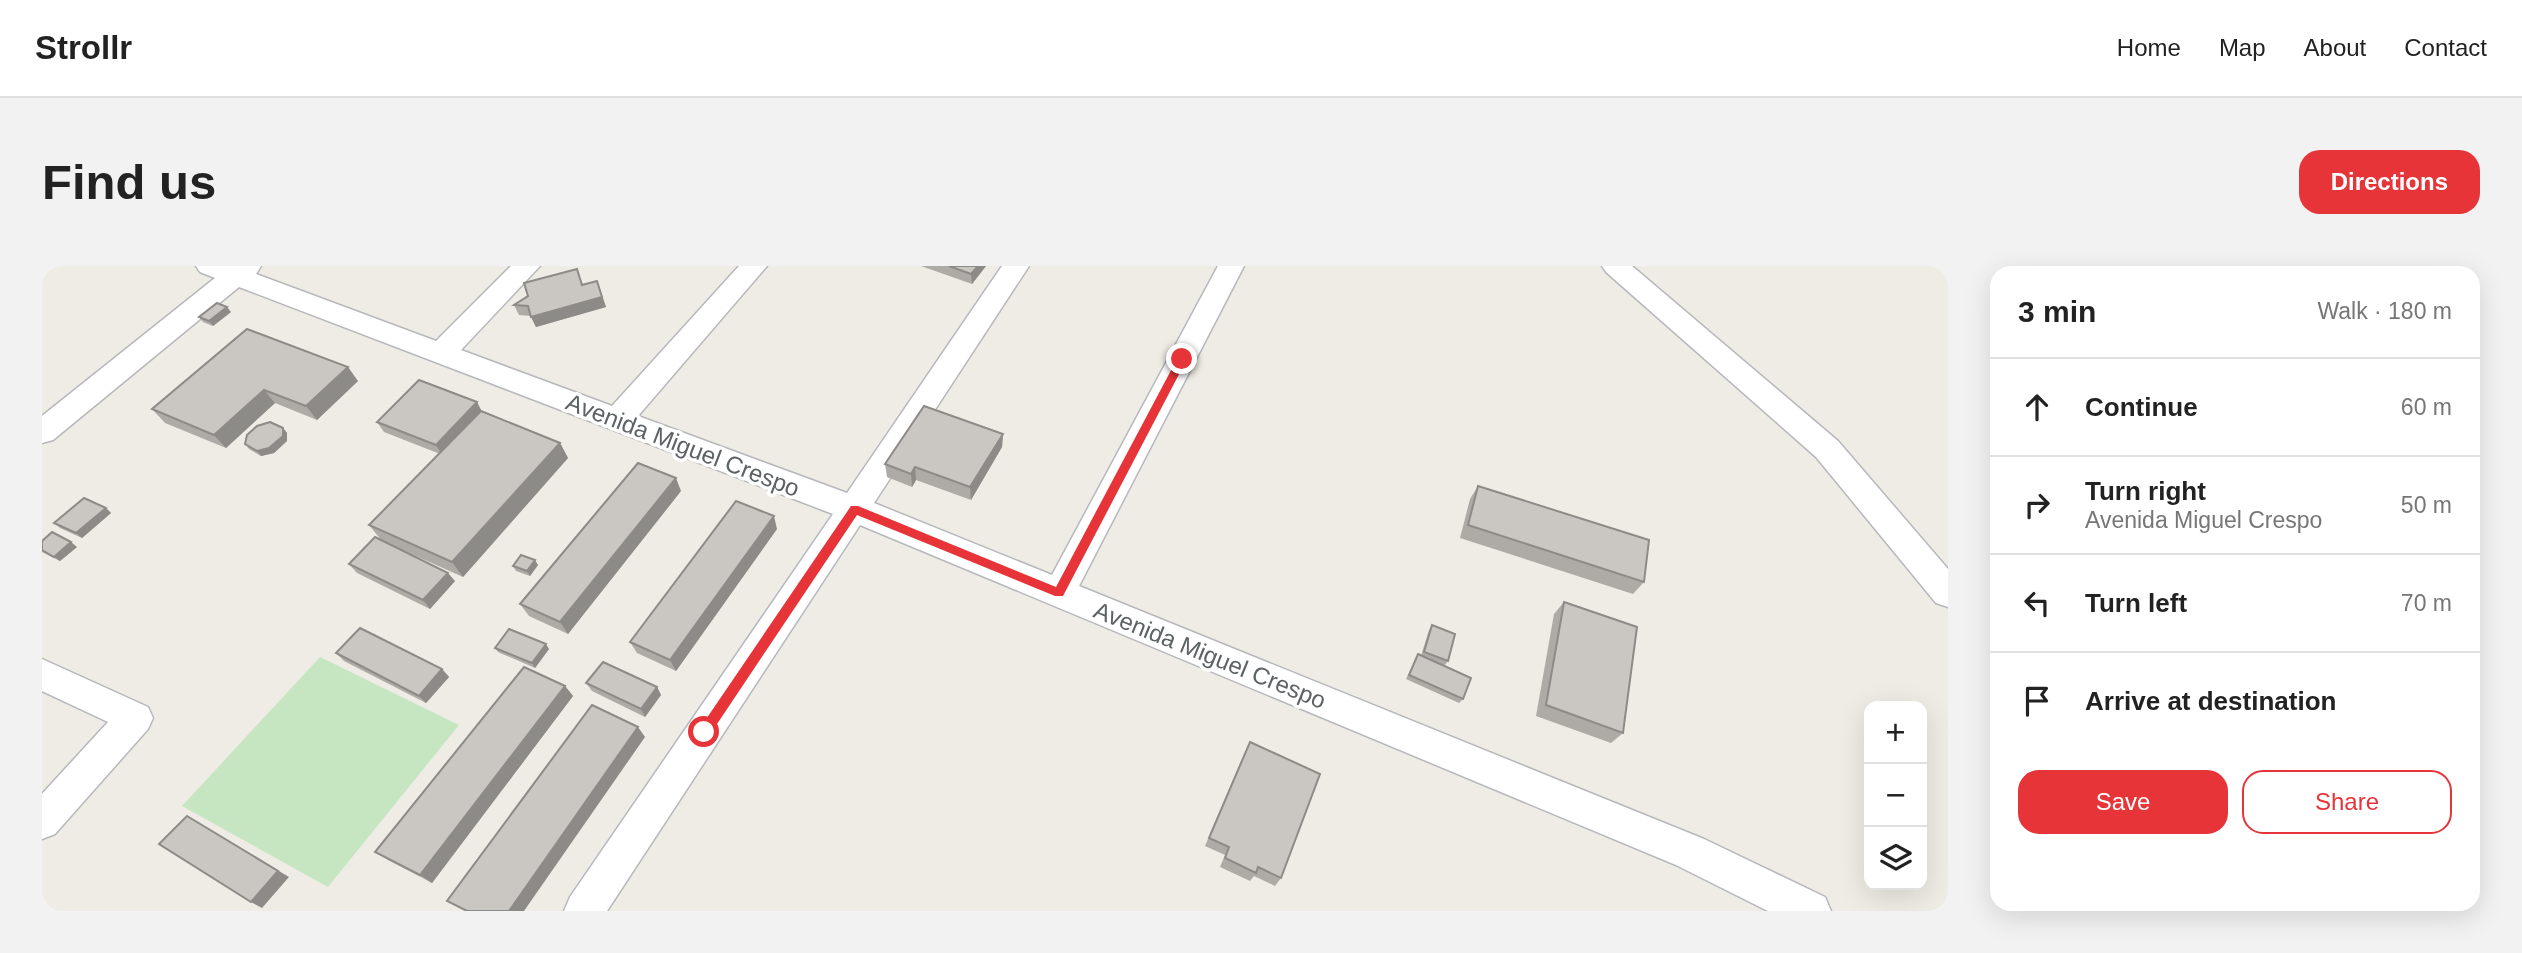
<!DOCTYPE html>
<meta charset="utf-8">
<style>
:root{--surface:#fff;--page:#f2f2f2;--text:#222;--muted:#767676;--line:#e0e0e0;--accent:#e63439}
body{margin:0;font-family:Helvetica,sans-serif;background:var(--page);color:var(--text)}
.controls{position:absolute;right:21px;bottom:21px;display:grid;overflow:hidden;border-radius:14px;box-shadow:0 7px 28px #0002}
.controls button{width:63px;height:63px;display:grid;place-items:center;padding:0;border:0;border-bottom:2px solid var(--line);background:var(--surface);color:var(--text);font:35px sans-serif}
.stop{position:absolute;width:21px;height:21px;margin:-16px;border:5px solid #e63439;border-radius:50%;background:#fff}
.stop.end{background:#e63439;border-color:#fff;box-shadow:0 2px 7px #0008}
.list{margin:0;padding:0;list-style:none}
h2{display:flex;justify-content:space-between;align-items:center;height:91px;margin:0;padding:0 28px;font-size:30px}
h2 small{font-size:23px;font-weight:400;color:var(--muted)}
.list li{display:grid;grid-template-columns:46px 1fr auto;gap:21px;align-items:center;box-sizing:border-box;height:98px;padding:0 28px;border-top:2px solid var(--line)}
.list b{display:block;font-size:26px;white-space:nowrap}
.list p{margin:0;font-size:23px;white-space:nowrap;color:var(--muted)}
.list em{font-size:23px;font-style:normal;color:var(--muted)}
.actions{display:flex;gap:14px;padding:21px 28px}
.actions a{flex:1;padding:16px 0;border:2px solid var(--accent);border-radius:21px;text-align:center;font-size:24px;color:var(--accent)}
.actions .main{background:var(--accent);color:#fff}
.icon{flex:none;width:38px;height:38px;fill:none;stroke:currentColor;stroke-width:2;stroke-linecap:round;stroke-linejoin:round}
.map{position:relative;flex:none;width:1906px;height:645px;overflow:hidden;border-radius:21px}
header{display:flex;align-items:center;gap:42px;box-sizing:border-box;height:98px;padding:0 35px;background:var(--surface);border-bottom:2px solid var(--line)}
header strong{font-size:33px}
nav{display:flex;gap:38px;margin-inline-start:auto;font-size:24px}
.intro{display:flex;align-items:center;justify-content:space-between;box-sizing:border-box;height:168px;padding:0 42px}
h1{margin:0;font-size:49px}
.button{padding:18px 32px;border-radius:21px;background:var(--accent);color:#fff;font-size:24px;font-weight:700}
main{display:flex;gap:42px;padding:0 42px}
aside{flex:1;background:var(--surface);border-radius:21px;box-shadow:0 7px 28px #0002}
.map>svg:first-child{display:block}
.green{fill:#c6e6c2}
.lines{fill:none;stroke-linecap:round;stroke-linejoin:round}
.street-casing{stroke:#b6b8bc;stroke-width:3}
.street{fill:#fff;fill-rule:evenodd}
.wall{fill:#aeaba7}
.shaded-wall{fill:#8d8b88}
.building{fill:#cac7c2;stroke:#8d8b88;stroke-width:2}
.route{fill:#e63439}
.labels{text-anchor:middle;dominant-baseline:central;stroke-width:7;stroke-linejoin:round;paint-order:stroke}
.street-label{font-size:24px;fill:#5d6265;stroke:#fff}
</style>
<header>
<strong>Strollr</strong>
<nav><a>Home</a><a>Map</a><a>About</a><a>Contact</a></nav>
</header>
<div class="intro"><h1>Find us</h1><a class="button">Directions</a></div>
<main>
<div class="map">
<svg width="1906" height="645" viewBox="0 0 1906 645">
<rect width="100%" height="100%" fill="#efece5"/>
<path class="green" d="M278 391 417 459 286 621 140 540Z"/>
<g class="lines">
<defs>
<g id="street">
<path d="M154 0H219L214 8 394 75 469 0H498L419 84 570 140 697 0H725L596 150 805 227 960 0H987L832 237 1010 309 1176 0H1202L1037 320 1662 573 1783 631 1789 645H1726L1634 599 818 259 565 645H522L528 631 791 248 197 21 11 174 0 177V150L173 12 158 6Z"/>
<path d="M1560 0H1590L1796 175 1906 303V341L1894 337 1774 191 1564 6Z"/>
<path d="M0 393 106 441 111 452 106 463 13 568 0 573V528L66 456 0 425Z"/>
</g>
</defs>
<use href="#street" class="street-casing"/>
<use href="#street" class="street"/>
</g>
<g class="wall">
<path d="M879 0H944L930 18Z"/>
<path d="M555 15 564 41 494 61 489 50 477 49 472 39Z"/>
<path d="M189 46 171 60 161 56 157 51Z"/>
<path d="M205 63 316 115 275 154 233 137 184 182 123 157 110 143Z"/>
<path d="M435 136 440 146 518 177 526 192 421 311 340 275 327 259 398 188 342 166 335 156Z"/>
<path d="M241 162 245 167V175L232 187 219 190 207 183 203 178Z"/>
<path d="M961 168 960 181 929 234 874 214 870 221 845 211 843 198Z"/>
<path d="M1436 220 1602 316 1591 328 1418 272 1428 233Z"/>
<path d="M639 225 526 368 487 350 478 338Z"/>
<path d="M64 242 69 247 40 272 18 262 12 257Z"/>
<path d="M735 263 634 405 595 387 588 376Z"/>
<path d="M0 275 35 281 18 295 0 286Z"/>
<path d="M307 298 413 315 388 343 315 307Z"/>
<path d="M496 299 488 310 474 305 471 300Z"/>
<path d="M1522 336 1581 467 1569 477 1494 450 1512 348Z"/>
<path d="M1390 359 1406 395 1403 399 1379 390 1387 364Z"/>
<path d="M453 382 507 383 493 402 456 386Z"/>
<path d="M294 387 400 403 407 411 384 437 302 395Z"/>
<path d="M1376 388 1421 433 1417 437 1364 413Z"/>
<path d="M544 417 615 421 619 429 603 451 550 425Z"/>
<path d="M523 420 531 430 390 617 346 594 333 586Z"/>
<path d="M1203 486 1239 612 1233 620 1212 610 1208 615 1178 601 1183 589 1163 580Z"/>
</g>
<g class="shaded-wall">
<path d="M936 0H944L930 18 929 8Z"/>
<path d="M555 15 564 41 494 61 489 51Z"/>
<path d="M185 41 189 46 171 60 167 55Z"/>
<path d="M306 101 316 115 275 154 264 140Z"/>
<path d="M222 124 233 137 184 182 172 169Z"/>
<path d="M435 136 440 146 400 189 394 179Z"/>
<path d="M241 162 245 167V175L232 187 219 190 215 185Z"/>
<path d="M961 168 960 181 929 234 928 221Z"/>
<path d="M518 177 526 192 421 311 410 296Z"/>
<path d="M873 201 874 214 870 221 869 208Z"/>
<path d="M634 212 639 225 526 368 518 356Z"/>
<path d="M64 242 69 247 40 272 34 267Z"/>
<path d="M732 250 735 263 634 405 628 394Z"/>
<path d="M29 276 35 281 18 295 12 291Z"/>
<path d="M493 294 496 299 488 310 485 305Z"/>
<path d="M406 307 413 315 388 343 381 334Z"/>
<path d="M504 378 507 383 493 402 490 397Z"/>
<path d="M400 403 407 411 384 437 377 430Z"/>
<path d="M523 420 531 430 390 617 378 609Z"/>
<path d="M615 421 619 429 603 451 599 443Z"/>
<path d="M596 461 603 471 482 645H467Z"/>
<path d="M145 550 247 611 220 642 209 636Z"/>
</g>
<g class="building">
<path d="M907 0H936L929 8Z"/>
<path d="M535 3 540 19 555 15 560 31 489 51 486 40 472 39 486 30 482 17Z"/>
<path d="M175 37 185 41 167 55 157 51Z"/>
<path d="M205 63 306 101 264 140 222 124 172 169 110 143Z"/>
<path d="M377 114 435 136 394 179 335 156Z"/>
<path d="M882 140 961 168 928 221 873 201 869 208 843 198Z"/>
<path d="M439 145 518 177 410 296 327 259Z"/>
<path d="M228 156 241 162V170L227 182 215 185 203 178 205 169 215 160Z"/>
<path d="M596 197 634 212 518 356 478 338Z"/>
<path d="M1436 220 1607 274 1602 316 1426 259Z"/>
<path d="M42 232 64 242 34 267 12 257Z"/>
<path d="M694 235 732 250 628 394 588 376Z"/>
<path d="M10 266 29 276 12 291 0 284V275Z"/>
<path d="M333 271 406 307 381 334 307 298Z"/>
<path d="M479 289 493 294 485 305 471 300Z"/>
<path d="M1522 336 1595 361 1581 467 1504 439Z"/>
<path d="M1390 359 1413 368 1406 395 1382 386Z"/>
<path d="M318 362 400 403 377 430 294 387Z"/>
<path d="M467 363 504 378 490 397 453 382Z"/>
<path d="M1376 388 1429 412 1421 433 1367 409Z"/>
<path d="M561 396 615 421 599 443 544 417Z"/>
<path d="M482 401 523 420 378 609 333 586Z"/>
<path d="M550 439 596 461 467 645H425L405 635Z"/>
<path d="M1208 476 1278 508 1239 612 1216 601 1214 607 1183 592 1187 581 1167 572Z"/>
<path d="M145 550 236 605 209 636 117 578Z"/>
</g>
<path class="route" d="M1140 90 1145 93 1021 330H1013L815 249 667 470H658V462L809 240H816L1014 321 1135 93Z"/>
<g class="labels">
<g class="street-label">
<text transform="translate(641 179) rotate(21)">Avenida Miguel Crespo</text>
<text transform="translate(1168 389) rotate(22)">Avenida Miguel Crespo</text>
</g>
</g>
</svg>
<div class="controls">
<button>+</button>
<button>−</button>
<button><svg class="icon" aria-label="layers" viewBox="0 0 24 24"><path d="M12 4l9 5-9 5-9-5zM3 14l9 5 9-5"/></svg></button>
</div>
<div class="stop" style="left:662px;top:466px"></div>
<div class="stop end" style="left:1140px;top:93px"></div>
</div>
<aside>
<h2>3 min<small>Walk · 180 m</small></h2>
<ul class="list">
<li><svg class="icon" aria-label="ahead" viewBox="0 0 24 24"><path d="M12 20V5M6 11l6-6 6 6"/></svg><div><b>Continue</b></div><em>60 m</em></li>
<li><svg class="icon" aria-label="right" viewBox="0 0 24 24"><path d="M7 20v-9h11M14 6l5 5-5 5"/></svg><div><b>Turn right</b><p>Avenida Miguel Crespo</p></div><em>50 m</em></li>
<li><svg class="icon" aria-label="left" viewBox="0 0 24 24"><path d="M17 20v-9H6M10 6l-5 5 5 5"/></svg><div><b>Turn left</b></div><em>70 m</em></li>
<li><svg class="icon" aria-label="arrive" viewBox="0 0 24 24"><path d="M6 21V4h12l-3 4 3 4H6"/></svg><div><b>Arrive at destination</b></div></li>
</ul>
<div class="actions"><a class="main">Save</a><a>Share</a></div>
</aside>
</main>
